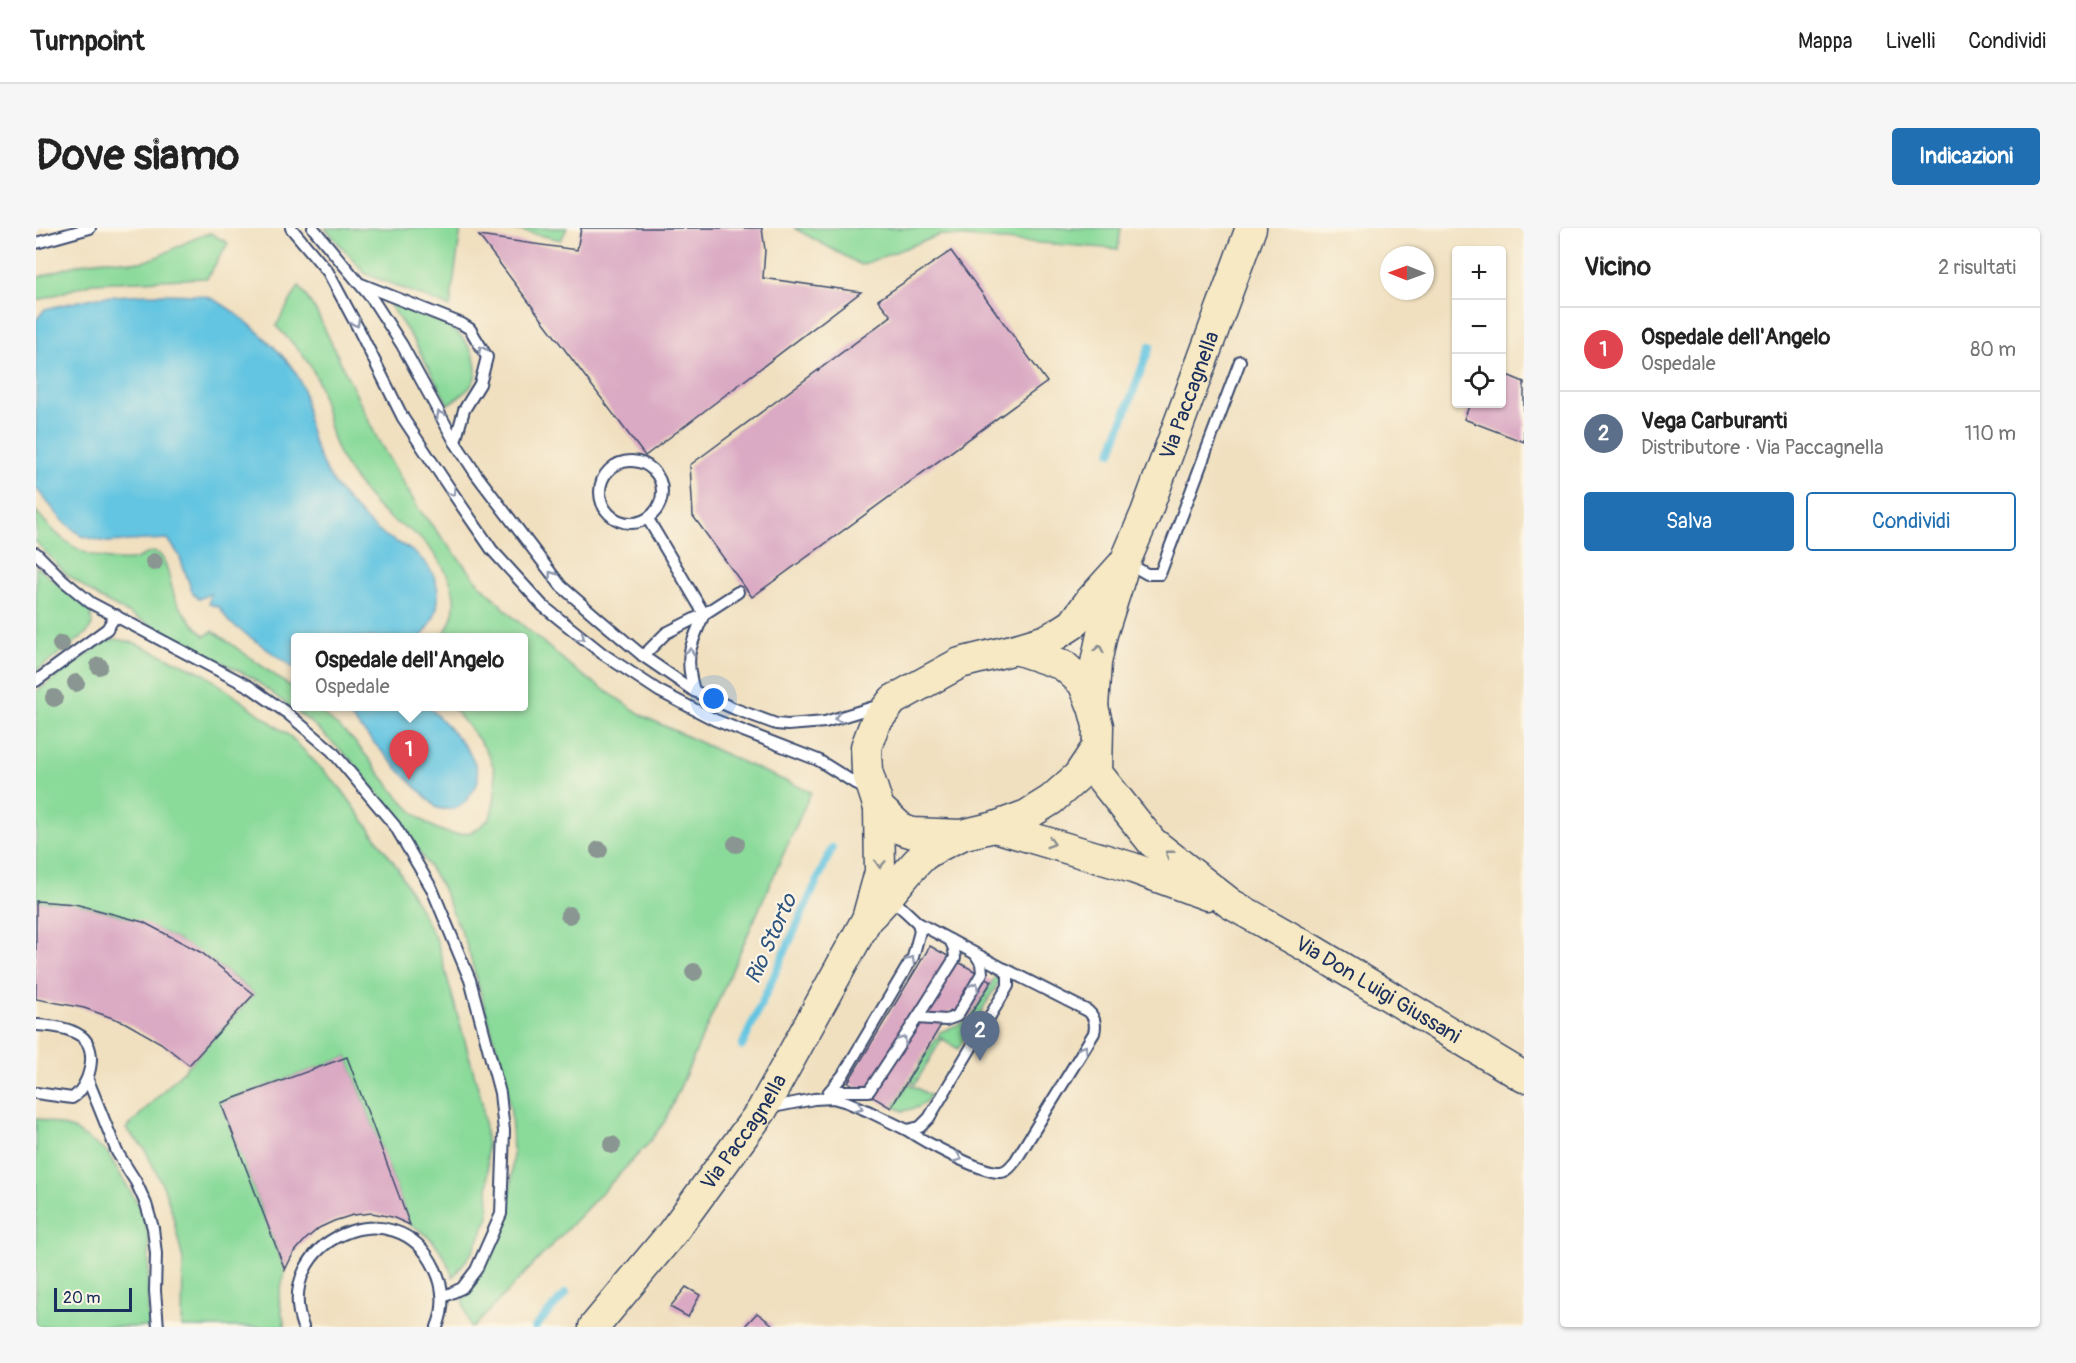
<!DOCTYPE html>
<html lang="it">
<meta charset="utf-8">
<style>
:root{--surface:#fff;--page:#f6f6f6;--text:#222;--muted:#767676;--line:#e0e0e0;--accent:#1f6fb2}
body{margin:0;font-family:Pangolin,sans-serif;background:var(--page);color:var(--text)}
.controls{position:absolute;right:18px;top:18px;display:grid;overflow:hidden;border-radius:6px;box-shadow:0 2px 4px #0004}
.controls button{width:54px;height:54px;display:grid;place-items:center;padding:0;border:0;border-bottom:2px solid var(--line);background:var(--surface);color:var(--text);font:30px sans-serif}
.compass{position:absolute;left:1344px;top:18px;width:54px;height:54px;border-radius:50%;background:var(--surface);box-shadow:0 2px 4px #0004;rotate:271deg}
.scale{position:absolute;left:18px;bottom:15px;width:78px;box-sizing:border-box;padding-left:6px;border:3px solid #1b2f5e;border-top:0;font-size:16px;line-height:21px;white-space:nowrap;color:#1b2f5e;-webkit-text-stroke:4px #fcf5e5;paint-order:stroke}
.you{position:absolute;left:678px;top:471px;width:21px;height:21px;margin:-15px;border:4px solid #fff;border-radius:50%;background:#1a73e8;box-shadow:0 0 0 9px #1a73e833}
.badge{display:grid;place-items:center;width:39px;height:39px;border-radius:50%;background:var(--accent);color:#fff;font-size:20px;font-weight:700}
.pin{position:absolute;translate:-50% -50px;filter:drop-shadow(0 2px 3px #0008)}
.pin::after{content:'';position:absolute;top:32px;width:21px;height:18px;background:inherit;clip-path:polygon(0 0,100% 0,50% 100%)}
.popup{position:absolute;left:255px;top:405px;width:237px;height:78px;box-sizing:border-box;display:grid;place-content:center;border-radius:6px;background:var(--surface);filter:drop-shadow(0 2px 4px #0005);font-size:20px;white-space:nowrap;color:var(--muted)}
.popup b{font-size:22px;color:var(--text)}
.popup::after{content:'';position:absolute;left:50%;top:100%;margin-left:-12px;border:12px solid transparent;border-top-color:var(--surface)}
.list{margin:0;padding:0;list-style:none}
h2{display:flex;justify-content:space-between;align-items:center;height:78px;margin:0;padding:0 24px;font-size:26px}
h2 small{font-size:20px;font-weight:400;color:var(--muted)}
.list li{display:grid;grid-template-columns:39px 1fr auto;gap:18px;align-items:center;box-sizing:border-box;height:84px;padding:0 24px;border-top:2px solid var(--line)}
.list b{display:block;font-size:22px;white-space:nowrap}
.list p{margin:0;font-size:20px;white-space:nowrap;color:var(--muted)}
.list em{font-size:20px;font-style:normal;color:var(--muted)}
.actions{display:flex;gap:12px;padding:18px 24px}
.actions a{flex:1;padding:14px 0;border:2px solid var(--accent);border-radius:6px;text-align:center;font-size:21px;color:var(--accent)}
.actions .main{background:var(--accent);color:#fff}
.icon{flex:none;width:33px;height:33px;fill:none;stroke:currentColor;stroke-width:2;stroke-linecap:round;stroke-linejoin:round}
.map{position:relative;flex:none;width:1488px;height:1099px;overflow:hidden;border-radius:6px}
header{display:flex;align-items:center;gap:36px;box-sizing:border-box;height:84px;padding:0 30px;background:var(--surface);border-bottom:2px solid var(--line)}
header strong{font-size:28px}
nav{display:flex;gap:33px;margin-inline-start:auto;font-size:21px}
.intro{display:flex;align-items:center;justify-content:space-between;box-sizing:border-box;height:144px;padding:0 36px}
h1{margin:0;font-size:42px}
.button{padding:15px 27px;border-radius:6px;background:var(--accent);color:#fff;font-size:21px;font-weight:700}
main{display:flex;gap:36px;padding:0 36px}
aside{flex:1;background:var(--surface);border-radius:6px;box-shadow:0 2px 4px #0004}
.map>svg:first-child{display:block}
.green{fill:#8ada9a;stroke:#52847c;stroke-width:1.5}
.water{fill:#63c5e1;stroke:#3f7aa0;stroke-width:1.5}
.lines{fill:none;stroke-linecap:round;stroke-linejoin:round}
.stream{stroke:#63c5e1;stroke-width:8}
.building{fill:#daa9c3}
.lane-casing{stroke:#3b4a6d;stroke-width:14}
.secondary-casing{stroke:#3b4a6d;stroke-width:33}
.lane{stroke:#fff;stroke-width:10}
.secondary{stroke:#f6e9c3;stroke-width:30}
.tree{fill:#8a9692}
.oneway{stroke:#8d97ae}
.oneway2{stroke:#888c90}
.labels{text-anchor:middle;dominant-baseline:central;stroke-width:4.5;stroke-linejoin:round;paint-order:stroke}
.street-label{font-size:21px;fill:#1b2f5e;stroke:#fcf5e5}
.water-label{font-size:22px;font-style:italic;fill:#2d547f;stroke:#fcf5e5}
</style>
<header>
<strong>Turnpoint</strong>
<nav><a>Mappa</a><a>Livelli</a><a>Condividi</a></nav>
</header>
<div class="intro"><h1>Dove siamo</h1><a class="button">Indicazioni</a></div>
<main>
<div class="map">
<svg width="1488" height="1099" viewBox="0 0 1488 1099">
<rect width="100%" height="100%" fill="#fcf5e5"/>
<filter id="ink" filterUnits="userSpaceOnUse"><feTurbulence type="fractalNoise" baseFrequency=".0167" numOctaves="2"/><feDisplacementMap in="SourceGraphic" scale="12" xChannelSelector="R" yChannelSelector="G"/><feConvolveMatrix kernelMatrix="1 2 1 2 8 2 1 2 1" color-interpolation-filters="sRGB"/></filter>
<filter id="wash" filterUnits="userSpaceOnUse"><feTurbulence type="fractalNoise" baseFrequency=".008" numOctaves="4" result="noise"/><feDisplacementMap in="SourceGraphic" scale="24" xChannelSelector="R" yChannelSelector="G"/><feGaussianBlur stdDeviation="1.35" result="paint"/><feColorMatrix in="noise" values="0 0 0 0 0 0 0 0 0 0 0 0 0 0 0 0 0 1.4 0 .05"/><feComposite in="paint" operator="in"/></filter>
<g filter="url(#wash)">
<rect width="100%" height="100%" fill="#f0e0c0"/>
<g class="green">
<path d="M289 0H425L414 79 330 46Z"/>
<path d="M472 0H531L525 12Z"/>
<path d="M758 0H1085L1082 21 904 7 825 37Z"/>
<path d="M174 5 192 15 171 50 56 55 0 73V50C24 42 47 33 72 32 84 32 98 36 110 33 132 26 151 11 174 5Z"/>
<path d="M263 58 280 83 342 212 382 280 441 353 477 389 542 444 609 489 717 539 775 564 629 893 612 916 438 1099H434L427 1075 428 1064 453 1030 464 1006 475 962 477 924 475 884 464 832 431 718 406 659 359 586 315 532 278 497 215 449 65 371 29 345 0 314V283C17 304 35 322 62 329 72 331 89 334 99 331 107 329 117 319 125 328 133 336 134 360 140 372 146 384 159 398 169 408L177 403 259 462V478L278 479C291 489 305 500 317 512 345 541 386 620 435 604 442 601 449 595 454 590 471 536 448 518 416 479L487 478V410L406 409C418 391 422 374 414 353 406 334 392 315 375 303 370 299 364 298 359 294 341 282 325 261 313 243 293 215 293 188 283 157 276 133 257 116 240 98Z"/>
<path d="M350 71C371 81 394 89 414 100 432 110 449 139 434 159 428 166 420 171 412 176L378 113Z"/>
<path d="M0 338 55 384 56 397 51 405 0 443Z"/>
<path d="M80 411 99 415 167 445 255 509 306 562 361 639 401 713 446 874 451 919 453 989 437 1023 417 1049C409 1027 398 1007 374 997L311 829 185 875 249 1042 243 1070 249 1099H146L147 1032 136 984 128 960 108 920 90 901 153 837 218 766C154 711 86 676 0 673V464L70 413Z"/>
<path d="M960 747 965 750 940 792 935 789Z"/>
<path d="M933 792 937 795 922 821 902 808 904 804Z"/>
<path d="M900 810 905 812 879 856 874 853Z"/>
<path d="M872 855 895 868 883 879 867 883 858 879Z"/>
<path d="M0 890 37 901 71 924 105 981 113 1009 112 1085 114 1099H0Z"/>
</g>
<g class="water">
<path d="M112 66C126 67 160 65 171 69 196 77 250 126 262 149 270 163 270 182 273 198 278 219 286 238 298 256 311 273 325 288 341 302 352 311 365 315 376 323 408 346 410 380 385 409L259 410V441L193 394 183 379 173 376 174 366 163 371 157 366 143 327 132 311 70 314 46 308 27 293 0 260V92L9 81 26 77 62 69Z"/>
<path d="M305 479H393C409 497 448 529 441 556 439 560 436 565 433 568 425 581 416 583 401 580L365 544Z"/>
</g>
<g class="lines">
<g class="stream">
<path d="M1075 224 1114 118"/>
<path d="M706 818 796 620"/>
<path d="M499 1099 530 1065"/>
</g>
</g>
<g id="blocks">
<g class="building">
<path d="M545 0H726L729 22 727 50 825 64 609 228 443 8 541 22Z"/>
<path d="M915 23 1011 154 716 369 657 288 654 237 855 88 842 72Z"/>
<path d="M1466 145 1488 154V214L1428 191 1434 176H1466Z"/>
<path d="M0 673 39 676 107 694 166 725 218 766 153 837 125 815 88 794 48 780 0 771Z"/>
<path d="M894 718 956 753 931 792 914 782 855 880 812 854Z"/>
<path d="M311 829 374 997 356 989 336 985 317 987 298 993 283 1000 269 1012 257 1026 249 1042 185 875Z"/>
<path d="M650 1059 664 1067 652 1089 634 1079Z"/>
<path d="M721 1085 737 1097 735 1099H708Z"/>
</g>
</g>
</g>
<g filter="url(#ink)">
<use href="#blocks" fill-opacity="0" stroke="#3b4a6d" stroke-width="1.5"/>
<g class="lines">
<defs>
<g id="lane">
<path d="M255 0 292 44 322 100 367 190 414 261 456 322 507 378 567 426 623 463 679 492 782 532 830 562"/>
<path d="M277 0 337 72 366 117 419 214 440 246 525 358 564 392 607 428 658 463 699 481 740 496 752 497 789 494 844 477"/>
<path d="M0 15 54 0"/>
<path d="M325 56 426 96 434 101 451 129 444 156 428 182 419 214"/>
<circle cx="595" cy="264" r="31"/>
<path d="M612 291 668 386"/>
<path d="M0 325 28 353 55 375 214 459 251 485 296 523 359 598 396 661 434 752 464 865 468 903 465 986 440 1042 426 1060 407 1069"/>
<path d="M1090 334 1111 346H1124L1204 133"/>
<path d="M607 428 630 405 668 386 702 364"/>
<path d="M0 453 71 401 80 387"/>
<path d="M658 463C648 427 654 419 668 386"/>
<path d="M881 790 910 792 921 788 946 745 945 735 940 727"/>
<path d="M0 797C15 798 32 799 45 808 64 822 53 860 36 870L0 865"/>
<path d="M52 852 81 924 100 954 110 976 117 1000 120 1026 119 1063 122 1099"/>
<path d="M794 863H833L881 790 919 730 918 721 914 712"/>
<path d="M792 865 807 847 877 729 884 703 882 695"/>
<path d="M732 880 778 871 797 870 811 874 832 883 871 902 884 899 893 890 972 758V747L968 741 882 695 854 669"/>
<path d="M871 902C887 913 947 946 965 944 972 943 976 937 980 932L1058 805C1060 797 1059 789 1052 783L969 741"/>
<path d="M267 1099C235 1012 361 958 399 1041 408 1059 409 1080 401 1099"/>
</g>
<g id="secondary">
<path id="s1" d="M980 421 1027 437 1047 455 1057 479 1062 498 1061 545 1116 614 1195 676 1273 720 1488 849"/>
<path id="s2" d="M1057 479 1060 435 1066 406 1089 334 1110 285 1215 0"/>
<path d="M1060 521 1042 548 1015 572 991 587 959 599 925 607 877 605 867 602 843 580 831 543 830 519 839 495 857 472 924 435 980 421 1010 412 1023 405 1037 396 1053 374 1089 334"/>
<path d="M959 599 1097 640 1171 667"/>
<path d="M835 687C854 669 867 647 886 629 897 620 911 614 924 608"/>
<path id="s3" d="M558 1099 636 1005 726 882 831 691 844 644 843 580"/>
</g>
</defs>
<use href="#lane" class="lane-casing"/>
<use href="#secondary" class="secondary-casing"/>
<use href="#lane" class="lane"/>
<use href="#secondary" class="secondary"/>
</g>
<g class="tree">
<circle cx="118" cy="334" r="9"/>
<circle cx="25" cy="416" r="9"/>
<circle cx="63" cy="438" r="9"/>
<circle cx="40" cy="455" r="9"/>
<circle cx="18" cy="470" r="9"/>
<circle cx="700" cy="616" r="9"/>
<circle cx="563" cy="622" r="9"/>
<circle cx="533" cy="687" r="9"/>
<circle cx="658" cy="744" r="9"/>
<circle cx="576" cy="917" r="9"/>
</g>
<defs><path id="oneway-chevron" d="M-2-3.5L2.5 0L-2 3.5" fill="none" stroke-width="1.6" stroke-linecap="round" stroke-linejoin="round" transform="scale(1.5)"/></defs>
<g class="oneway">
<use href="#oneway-chevron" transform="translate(320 95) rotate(62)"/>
<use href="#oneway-chevron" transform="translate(446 122) rotate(-118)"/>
<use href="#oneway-chevron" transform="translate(404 187) rotate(-119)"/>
<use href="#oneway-chevron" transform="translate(416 264) rotate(56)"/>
<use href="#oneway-chevron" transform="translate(516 347) rotate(-127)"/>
<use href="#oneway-chevron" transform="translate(545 409) rotate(39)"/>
<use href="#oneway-chevron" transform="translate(654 424) rotate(-77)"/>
<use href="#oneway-chevron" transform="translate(802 490) rotate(165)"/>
<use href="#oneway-chevron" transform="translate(875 732) rotate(-61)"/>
<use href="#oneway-chevron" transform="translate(939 758) rotate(-60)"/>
<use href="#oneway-chevron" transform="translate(867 812) rotate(-56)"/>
<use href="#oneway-chevron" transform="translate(1048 821) rotate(-59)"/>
<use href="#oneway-chevron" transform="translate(823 879) rotate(23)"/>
<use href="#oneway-chevron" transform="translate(922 930) rotate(22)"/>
</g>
<g class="oneway2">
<use href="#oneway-chevron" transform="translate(1063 421) rotate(-79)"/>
<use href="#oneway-chevron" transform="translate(1015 615) rotate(17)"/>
<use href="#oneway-chevron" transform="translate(1133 626) rotate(-142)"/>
<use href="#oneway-chevron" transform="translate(844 636) rotate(93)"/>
</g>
</g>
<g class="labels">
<g class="street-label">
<text stroke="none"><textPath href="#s2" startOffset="328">Via Paccagnella</textPath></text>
<text stroke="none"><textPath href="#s1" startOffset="528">Via Don Luigi Giussani</textPath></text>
<text stroke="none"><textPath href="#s3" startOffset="246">Via Paccagnella</textPath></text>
</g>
<g class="water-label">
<text transform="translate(735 711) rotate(-66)">Rio Storto</text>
</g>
</g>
</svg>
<div class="controls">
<button>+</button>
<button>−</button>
<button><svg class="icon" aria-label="locate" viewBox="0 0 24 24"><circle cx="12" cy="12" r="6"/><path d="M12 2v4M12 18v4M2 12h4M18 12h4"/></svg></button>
</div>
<svg class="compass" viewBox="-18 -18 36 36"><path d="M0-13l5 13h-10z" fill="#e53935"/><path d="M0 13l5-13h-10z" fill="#767676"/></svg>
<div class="scale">20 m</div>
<div class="you"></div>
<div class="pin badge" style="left:373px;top:552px;background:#e0444e">1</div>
<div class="popup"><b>Ospedale dell'Angelo</b>Ospedale</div>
<div class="pin badge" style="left:944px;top:833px;background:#5c6f8a">2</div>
</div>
<aside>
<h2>Vicino<small>2 risultati</small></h2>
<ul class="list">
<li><span class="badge" style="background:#e0444e">1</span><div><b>Ospedale dell'Angelo</b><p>Ospedale</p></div><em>80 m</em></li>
<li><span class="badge" style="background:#5c6f8a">2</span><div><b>Vega Carburanti</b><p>Distributore · Via Paccagnella</p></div><em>110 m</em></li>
</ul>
<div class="actions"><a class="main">Salva</a><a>Condividi</a></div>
</aside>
</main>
